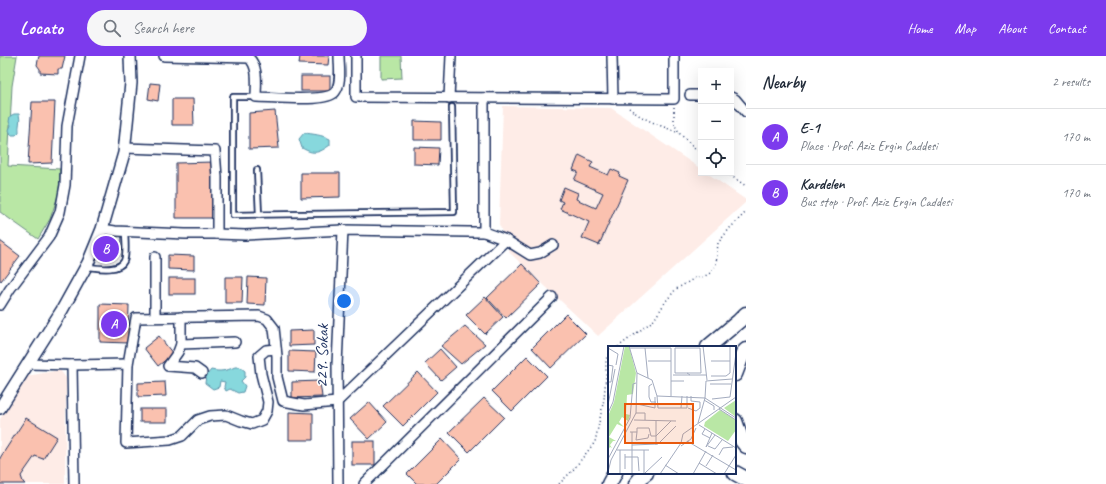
<!DOCTYPE html>
<meta charset="utf-8">
<style>
:root{--surface:#fff;--page:#f6f6f7;--text:#1f2937;--muted:#747a83;--line:#e0e1e3;--accent:#7c3aed}
body{margin:0;font-family:Caveat,sans-serif;background:var(--page);color:var(--text)}
.controls{position:absolute;right:12px;top:12px;display:grid;overflow:hidden;border-radius:0px;box-shadow:0 4px 16px #0002}
.controls button{width:36px;height:36px;display:grid;place-items:center;padding:0;border:0;border-bottom:1px solid var(--line);background:var(--surface);color:var(--text);font:20px sans-serif}
.you{position:absolute;left:344px;top:245px;width:14px;height:14px;margin:-10px;border:3px solid #fff;border-radius:50%;background:#1a73e8;box-shadow:0 0 0 6px #1a73e833}
.badge{display:grid;place-items:center;width:26px;height:26px;border-radius:50%;background:var(--accent);color:#fff;font-size:13px;font-weight:700}
.pin{position:absolute;translate:-50% -50%;border:2px solid #fff;box-shadow:0 1px 4px #0006}
.list{margin:0;padding:0;list-style:none}
h2{display:flex;justify-content:space-between;align-items:center;height:52px;margin:0;padding:0 16px;font-size:17px}
h2 small{font-size:13px;font-weight:400;color:var(--muted)}
.list li{display:grid;grid-template-columns:26px 1fr auto;gap:12px;align-items:center;box-sizing:border-box;height:56px;padding:0 16px;border-top:1px solid var(--line)}
.list b{display:block;font-size:15px;white-space:nowrap}
.list p{margin:0;font-size:13px;white-space:nowrap;color:var(--muted)}
.list em{font-size:13px;font-style:normal;color:var(--muted)}
.icon{flex:none;width:22px;height:22px;fill:none;stroke:currentColor;stroke-width:2;stroke-linecap:round;stroke-linejoin:round}
.map{position:relative;flex:none;width:746px;height:428px;overflow:hidden}
header{display:flex;align-items:center;gap:24px;box-sizing:border-box;height:56px;padding:0 20px;background:var(--accent);color:#fff}
header strong{font-size:19px}
nav{display:flex;gap:22px;margin-inline-start:auto;font-size:14px}
.search{width:280px;height:36px;background:var(--page);display:flex;align-items:center;gap:10px;box-sizing:border-box;padding:0 14px;border-radius:22px;color:var(--muted);font-size:15px}
main{display:flex}
aside{flex:1;background:var(--surface)}
.map>svg:first-child{display:block}
.built{fill:#feece7}
.green{fill:#b9e7a5;stroke:#6a8b82}
.water{fill:#87d8dd;stroke:#5c94aa}
.building{fill:#fac1af;stroke:#1b2f5e}
.lines{fill:none;stroke-linecap:round;stroke-linejoin:round}
.service-casing{stroke:#1b2f5e;stroke-width:8}
.minor-casing{stroke:#1b2f5e;stroke-width:12}
.tertiary-casing{stroke:#1b2f5e;stroke-width:14}
.primary-casing{stroke:#1b2f5e;stroke-width:17}
.path{stroke:#1b2f5e;stroke-width:1.5;stroke-dasharray:1 3;stroke-linecap:butt}
.service{stroke:#fff;stroke-width:4.5}
.minor{stroke:#fff;stroke-width:9}
.tertiary{stroke:#fff;stroke-width:11}
.primary{stroke:#fff;stroke-width:14}
.labels{text-anchor:middle;dominant-baseline:central;stroke-width:3;stroke-linejoin:round;paint-order:stroke}
.street-label{font-size:17px;fill:#1b2f5e;stroke:#fff}
.inset-road{fill:none;stroke:#a4acbf;stroke-width:1}
.view{fill:#e8590c;fill-opacity:0.15;stroke:#e8590c;stroke-width:2}
.inset-edge{fill:none;stroke:#1b2f5e;stroke-width:2}
</style>
<header>
<strong>Locato</strong>
<div class="search"><svg class="icon" aria-label="search" viewBox="0 0 24 24"><circle cx="10" cy="10" r="6"/><path d="M15 15l6 6"/></svg>Search here</div>
<nav><a>Home</a><a>Map</a><a>About</a><a>Contact</a></nav>
</header>
<main>
<div class="map">
<svg width="746" height="428" viewBox="0 0 746 428">
<rect width="100%" height="100%" fill="#fff"/>
<filter id="ink" filterUnits="userSpaceOnUse"><feTurbulence type="fractalNoise" baseFrequency=".025" numOctaves="2"/><feDisplacementMap in="SourceGraphic" scale="8" xChannelSelector="R" yChannelSelector="G"/><feConvolveMatrix kernelMatrix="1 2 1 2 8 2 1 2 1" color-interpolation-filters="sRGB"/></filter>
<g filter="url(#ink)">
<g class="built">
<path d="M503 50 611 52 701 113V117H707L746 144V146L598 280 510 197 499 168Z"/>
<path d="M60 314 66 322 65 428H0V363L27 320Z"/>
</g>
<g class="green">
<path d="M0 0H17L12 30 8 110 60 113 59 137 50 163 38 183 0 156Z"/>
<path d="M381 0H401L402 22 381 23Z"/>
</g>
<g class="water">
<path d="M14 58H19C21 65 18 69 19 76L16 79H11L9 74 11 69 9 66 10 60Z"/>
<path d="M304 77C313 78 322 79 330 83V89C319 97 314 99 302 92L299 83Z"/>
<path d="M235 311H240L245 315V321L241 325 245 330 243 336 238 337 230 333 226 335 224 331 225 326 220 325 219 331 213 333 205 327 206 320 211 314C220 316 226 315 235 311Z"/>
</g>
<g class="building">
<path d="M39 0H65L62 13H58V18L40 17V13L37 9Z"/>
<path d="M300 0H329L328 9 299 8Z"/>
<rect x="301" y="20" width="29" height="15"/>
<path d="M150 27 160 28 158 45 148 43Z"/>
<path d="M172 43H193L194 69H172Z"/>
<path d="M32 46H55L52 107 28 108Z"/>
<path d="M275 55 279 92 249 93V57Z"/>
<path d="M414 65 441 66V84H414Z"/>
<path d="M414 91 439 92 438 109 414 108Z"/>
<path d="M579 99 593 106 590 111 608 119 611 113 620 117 619 120 628 124 599 189 582 182 589 166 560 153 563 146 559 144 564 131 578 137 576 143 596 152 603 137 574 124 578 116 573 114Z"/>
<path d="M213 106 214 162H176V107Z"/>
<path d="M301 117H340V141L301 142Z"/>
<path d="M0 185 20 200 1 225 0 224Z"/>
<path d="M168 199 194 200V214L168 213Z"/>
<path d="M522 208 541 228 506 262 487 242Z"/>
<path d="M225 221H243L242 247H225Z"/>
<path d="M248 221 266 222 265 249 247 248Z"/>
<rect x="169" y="222" width="26" height="16"/>
<path d="M485 241 503 261 485 278 466 259Z"/>
<path d="M100 248 129 249 128 287 100 286Z"/>
<path d="M566 258 586 278 551 312 532 292Z"/>
<path d="M465 270 485 288 461 308 441 290Z"/>
<path d="M314 274V289L289 290V275Z"/>
<path d="M159 280 173 298 158 310 144 292Z"/>
<path d="M440 293 456 311 441 324 425 307Z"/>
<path d="M289 295 316 296 315 316 289 315Z"/>
<path d="M527 300 547 320 512 355 492 335Z"/>
<path d="M418 316 437 336 403 370 383 350Z"/>
<path d="M319 325 321 333 322 341 292 342V326Z"/>
<path d="M165 326 166 340 138 341V327Z"/>
<path d="M484 342 504 361 469 396 449 376Z"/>
<path d="M369 346 387 366 369 383 350 363Z"/>
<rect x="140" y="353" width="27" height="13"/>
<path d="M289 356 313 357V384H289Z"/>
<path d="M26 362 57 381 43 403 35 400 21 420 23 426 25 428H0V402Z"/>
<path d="M442 383 461 403 436 428H417L407 418Z"/>
<rect x="352" y="385" width="23" height="24"/>
</g>
<g class="lines">
<defs>
<g id="service">
<path d="M256 41H233V159L454 156 452 51"/>
<path d="M257 114 259 159"/>
<path d="M88 211C97 212 119 216 124 205 127 199 125 182 125 175"/>
</g>
<g id="minor">
<path d="M164 0 249 2C259 11 256 29 256 41 271 41 327 47 335 36 342 27 339 11 339 0"/>
<path d="M356 0V41L674 43V0"/>
<path d="M612 0 613 43"/>
<path d="M690 39H701"/>
<path d="M731 41 735 43 746 56"/>
<path d="M449 42 451 0"/>
<path d="M484 42V176"/>
<path d="M124 92 215 95 217 121V178"/>
<path d="M102 173 115 175 185 178H217L245 179 343 174 468 176H484L506 184 530 199 540 197 553 189"/>
<path d="M155 201V261"/>
<path d="M0 249 10 233 49 181 60 156 65 129 67 70 80 0"/>
<path d="M181 261V288L178 296 168 310 195 312 202 317"/>
<path d="M181 288 235 286"/>
<path d="M28 308 72 309 128 308 126 387 170 384 182 380 198 364 210 360 226 359 241 365 252 368 262 364 267 355 268 346 261 318 259 300 266 294 276 293"/>
<path d="M128 308 136 262 259 260 267 263 274 272 277 300V321L283 345 304 349 337 346 506 184"/>
<path d="M72 309 74 428"/>
<path d="M338 428 337 309 343 174"/>
<path d="M364 428 552 241"/>
</g>
<path id="tertiary" d="M0 352 62 254 88 207 102 173 124 97 131 27 130 0"/>
<g id="primary">
<path d="M708 291 739 265 746 258"/>
<path d="M735 318 743 297 746 294"/>
<path d="M735 365 742 385 746 390"/>
<path d="M735 417 746 423"/>
<path d="M609 428 615 417"/>
<path d="M636 428 643 419 646 417"/>
</g>
</defs>
<use href="#service" class="service-casing"/>
<use href="#minor" class="minor-casing"/>
<use href="#tertiary" class="tertiary-casing"/>
<use href="#primary" class="primary-casing"/>
<g class="path">
<path d="M674 51V68L680 78 701 98"/>
<path d="M629 52C643 64 662 70 679 77"/>
<path d="M727 117 746 130"/>
<path d="M618 291 654 264 666 245 676 233 695 222 705 220 710 217 716 209 718 187 730 172 746 156"/>
<path d="M559 428 573 414 595 386 604 343 606 320V303L609 299"/>
</g>
<use href="#service" class="service"/>
<use href="#minor" class="minor"/>
<use href="#tertiary" class="tertiary"/>
<use href="#primary" class="primary"/>
</g>
</g>
<g class="labels">
<g class="street-label">
<text transform="translate(322 300) rotate(-89)">229. Sokak</text>
</g>
</g>
<g transform="translate(608 290)">
<rect width="128" height="128" fill="#fff"/>
<path d="M17 0H21L28 27 25 48 19 49 18 68 22 69 20 75 14 71 11 76 16 81 9 78 1 91 8 95H5L2 99 4 102 2 101 0 104V70L6 56ZM128 54V71L116 62ZM112 64 128 74V84L120 95 96 80 97 76Z" fill="#b9e7a5"/>
<path class="inset-road" d="M95 0 99 34M0 2 10 8 8 19M22 2H63V50M37 2 40 32M40 15H63M103 15H122M0 19 5 20 3 36H0M29 27 44 34 49 50M79 27H93L92 2H67V27H79L82 29M65 29H98M103 30H118L122 27V0M63 35H76M44 38 41 40V51L43 56H48M102 38H123M49 50 97 52 128 72M49 50 50 62H79V50M104 53 122 51 128 7M96 54 106 60V64M29 58 47 62V51M0 59 7 23M73 62 74 50M80 62 88 65 92 62V56L83 55V50M111 63 128 74M0 67 5 56 16 0M28 67H37V74M26 74 68 75M90 77 97 52 98 35 124 33M91 79 128 102M97 83 94 88 102 92M22 86H29L28 94 40 92 41 88M24 86V128M29 86V82H41L43 90H48L63 75M104 87 98 101 107 89M79 95 128 124M24 99 50 98 68 80M48 99V74M73 100 83 93 88 82M100 100 107 103 114 94M9 104H41M17 108V123M111 109 115 102 125 101M17 111H30L31 125M0 113 22 72 25 38 28 37M91 117 109 128M57 119 71 128M98 120 105 109M0 126 3 114 28 67 29 27 21 0M37 127 54 111M12 128V104M36 128V104M52 128 73 97 75 88 128 51M85 128 98 105M116 128 128 109"/>
<path class="view" d="M17 58H85V97H17Z"/>
<rect width="128" height="128" class="inset-edge"/>
</g>
</svg>
<div class="controls">
<button>+</button>
<button>−</button>
<button><svg class="icon" aria-label="locate" viewBox="0 0 24 24"><circle cx="12" cy="12" r="6"/><path d="M12 2v4M12 18v4M2 12h4M18 12h4"/></svg></button>
</div>
<div class="you"></div>
<div class="pin badge" style="left:114px;top:268px">A</div>
<div class="pin badge" style="left:106px;top:193px">B</div>
</div>
<aside>
<h2>Nearby<small>2 results</small></h2>
<ul class="list">
<li><span class="badge">A</span><div><b>E-1</b><p>Place · Prof. Aziz Ergin Caddesi</p></div><em>170 m</em></li>
<li><span class="badge">B</span><div><b>Kardelen</b><p>Bus stop · Prof. Aziz Ergin Caddesi</p></div><em>170 m</em></li>
</ul>
</aside>
</main>
